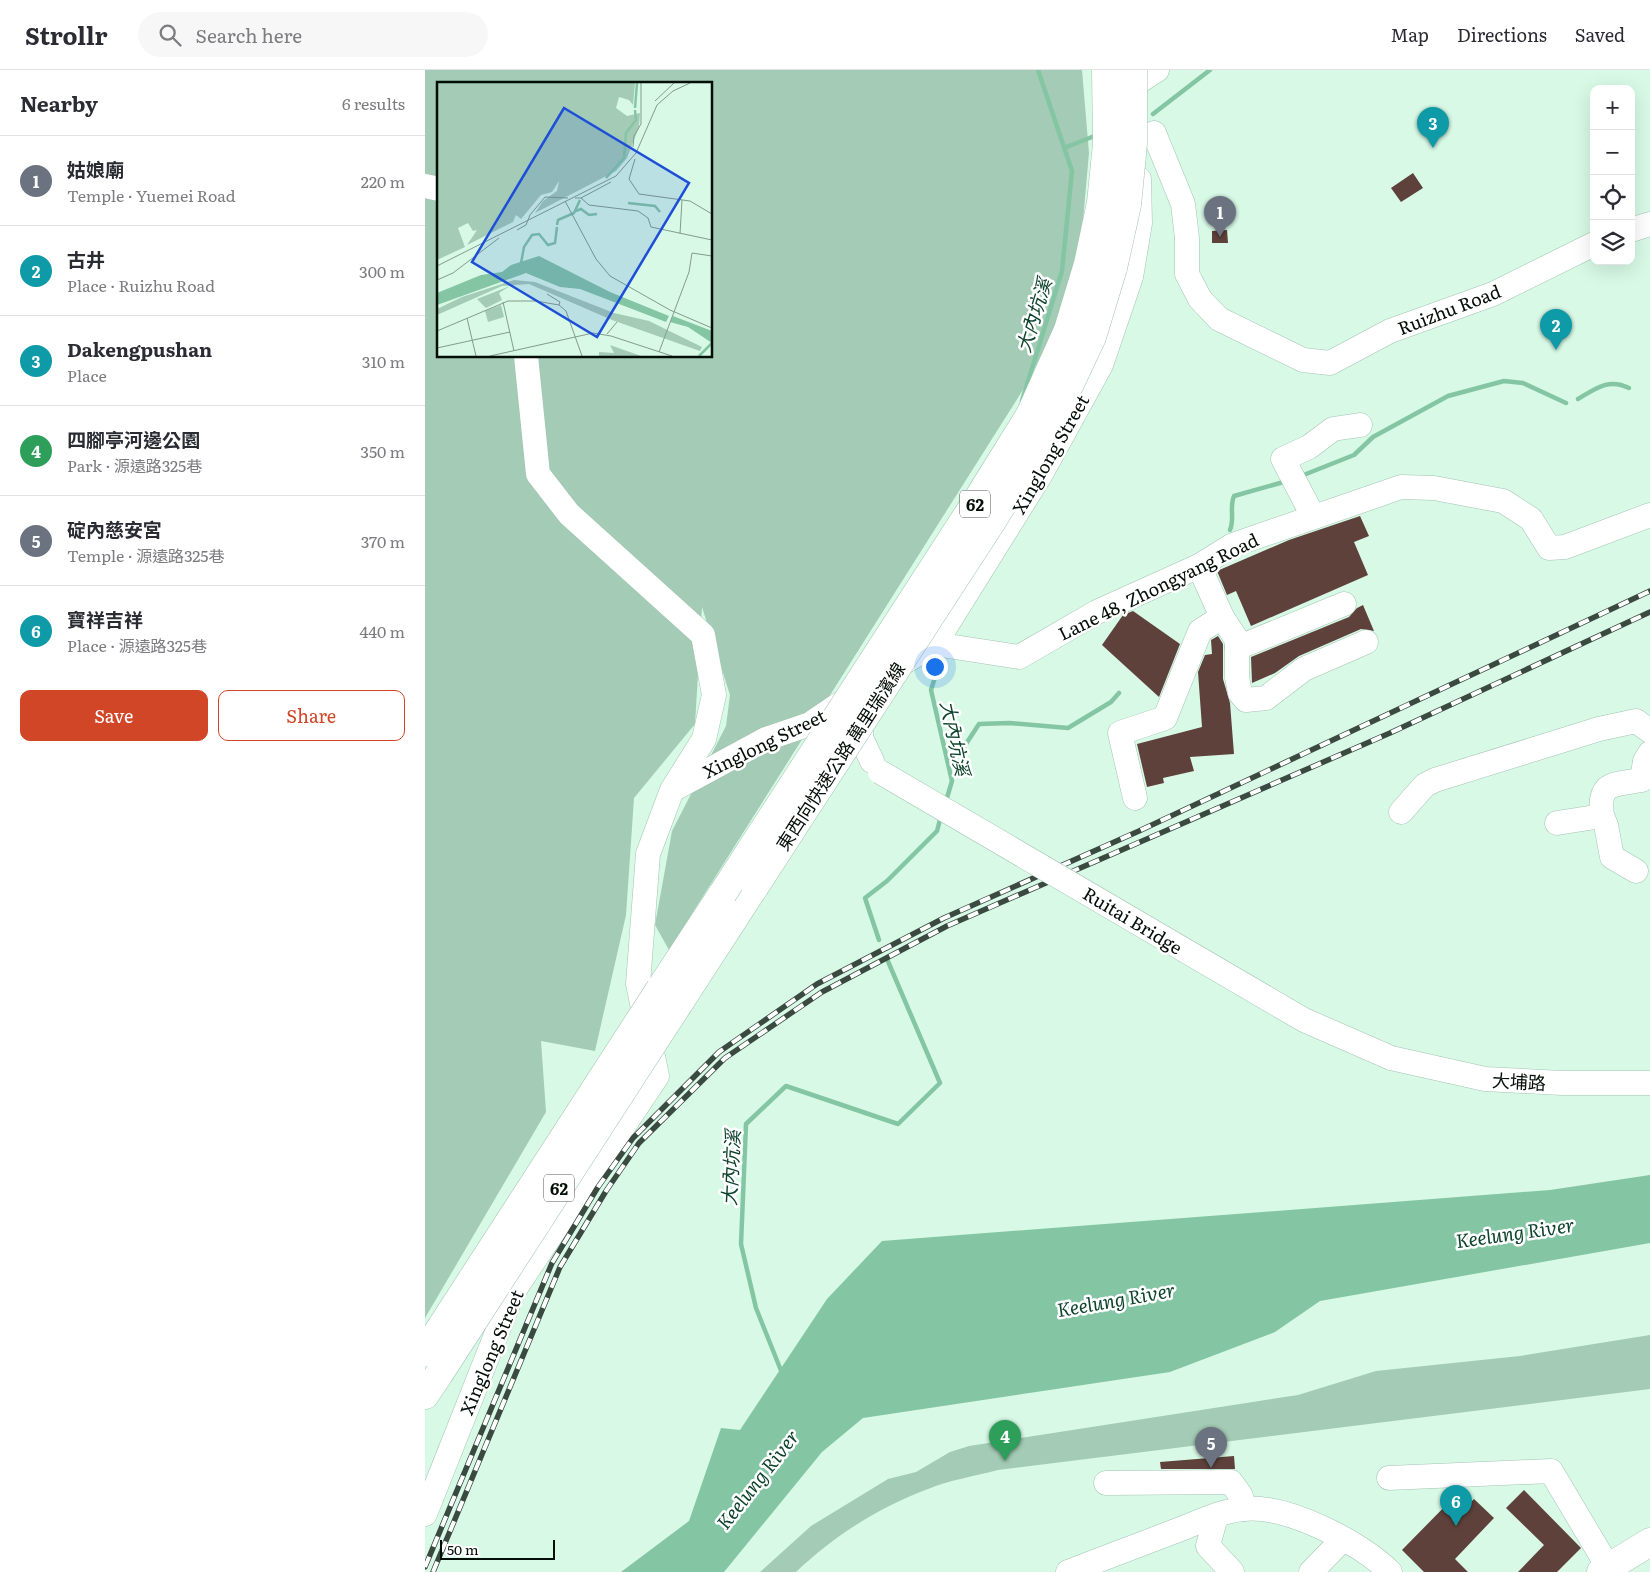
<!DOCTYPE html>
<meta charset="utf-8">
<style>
:root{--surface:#fff;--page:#f7f7f7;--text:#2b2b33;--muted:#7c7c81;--line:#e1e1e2;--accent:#d04627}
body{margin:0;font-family:Literata,"Noto Sans TC",serif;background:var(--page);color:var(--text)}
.controls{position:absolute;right:15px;top:15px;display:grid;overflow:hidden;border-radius:10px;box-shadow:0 5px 20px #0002}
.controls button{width:45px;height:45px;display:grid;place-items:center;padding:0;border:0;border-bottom:1px solid var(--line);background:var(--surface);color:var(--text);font:25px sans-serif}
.scale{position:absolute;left:15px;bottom:12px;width:115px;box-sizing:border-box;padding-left:5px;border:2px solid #040e08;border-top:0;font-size:14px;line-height:18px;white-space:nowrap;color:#040e08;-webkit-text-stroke:4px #fff;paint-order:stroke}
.you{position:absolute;left:509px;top:596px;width:18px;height:18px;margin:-12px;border:4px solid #fff;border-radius:50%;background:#1a73e8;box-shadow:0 0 0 8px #1a73e833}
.badge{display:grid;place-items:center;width:32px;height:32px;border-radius:50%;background:var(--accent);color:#fff;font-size:16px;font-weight:700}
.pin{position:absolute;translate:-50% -41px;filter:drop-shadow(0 1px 2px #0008)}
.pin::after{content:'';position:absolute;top:26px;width:18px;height:15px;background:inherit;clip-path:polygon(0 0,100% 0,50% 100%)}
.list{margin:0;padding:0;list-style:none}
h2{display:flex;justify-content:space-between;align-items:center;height:65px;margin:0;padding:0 20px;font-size:21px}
h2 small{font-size:16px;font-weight:400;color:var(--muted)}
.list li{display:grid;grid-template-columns:32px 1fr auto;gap:15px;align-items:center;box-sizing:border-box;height:90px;padding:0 20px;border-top:1px solid var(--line)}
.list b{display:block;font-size:19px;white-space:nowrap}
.list p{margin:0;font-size:16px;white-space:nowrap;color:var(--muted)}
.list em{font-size:16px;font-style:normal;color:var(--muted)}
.actions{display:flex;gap:10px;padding:15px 20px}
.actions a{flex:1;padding:11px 0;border:1px solid var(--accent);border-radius:10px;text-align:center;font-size:18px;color:var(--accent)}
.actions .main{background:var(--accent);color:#fff}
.icon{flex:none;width:28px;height:28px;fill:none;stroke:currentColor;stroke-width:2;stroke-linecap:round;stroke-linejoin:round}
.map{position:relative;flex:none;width:1225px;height:1502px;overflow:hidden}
header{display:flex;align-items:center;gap:30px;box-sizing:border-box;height:70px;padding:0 25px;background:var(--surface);border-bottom:1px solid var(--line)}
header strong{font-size:24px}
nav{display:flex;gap:28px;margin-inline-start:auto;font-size:18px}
.search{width:350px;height:45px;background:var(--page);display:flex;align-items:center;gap:12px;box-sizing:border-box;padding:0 18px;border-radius:28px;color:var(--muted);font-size:19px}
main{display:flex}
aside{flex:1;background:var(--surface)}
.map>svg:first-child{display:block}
.green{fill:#a3cbb5;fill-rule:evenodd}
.water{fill:#84c6a4}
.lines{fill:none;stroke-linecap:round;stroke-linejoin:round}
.stream{stroke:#84c6a4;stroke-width:4.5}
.building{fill:#5e413a}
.minor-casing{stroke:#a3c4b2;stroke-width:25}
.major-casing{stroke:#a3c4b2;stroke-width:29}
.highway-casing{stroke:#a3c4b2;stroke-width:29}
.minor{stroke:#fff;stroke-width:24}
.major{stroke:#fff;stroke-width:28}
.highway{stroke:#fff;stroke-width:28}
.rail-casing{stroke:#3a4a41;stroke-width:5.5}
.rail{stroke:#fff;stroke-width:4;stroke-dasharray:11;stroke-linecap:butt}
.minor-bridge-casing{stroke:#a3c4b2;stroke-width:25;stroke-linecap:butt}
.highway-bridge-casing{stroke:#a3c4b2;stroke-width:29;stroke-linecap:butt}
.minor-bridge{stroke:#fff;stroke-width:24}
.highway-bridge{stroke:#fff;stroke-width:28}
.labels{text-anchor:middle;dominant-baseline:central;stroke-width:5;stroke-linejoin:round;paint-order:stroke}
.shield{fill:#fff;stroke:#4f5652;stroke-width:1}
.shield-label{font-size:16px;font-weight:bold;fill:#040e08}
.street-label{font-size:18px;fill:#040e08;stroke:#fff}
.water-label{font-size:19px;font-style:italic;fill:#0e442e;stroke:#fff}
.inset-river{fill:none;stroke:#84c6a4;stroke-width:2.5}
.inset-road{fill:none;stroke:#839b8d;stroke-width:1}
.view{fill:#1d4ed8;fill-opacity:0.15;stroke:#1d4ed8;stroke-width:2.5}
.inset-edge{fill:none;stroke:#040e08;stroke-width:2.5}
</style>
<header>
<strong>Strollr</strong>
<div class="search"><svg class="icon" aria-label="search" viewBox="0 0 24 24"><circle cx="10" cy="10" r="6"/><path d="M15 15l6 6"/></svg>Search here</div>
<nav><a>Map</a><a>Directions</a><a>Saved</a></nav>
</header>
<main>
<aside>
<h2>Nearby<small>6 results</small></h2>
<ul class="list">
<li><span class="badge" style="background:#6b7280">1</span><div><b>姑娘廟</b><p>Temple · Yuemei Road</p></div><em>220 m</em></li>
<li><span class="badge" style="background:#0f9aa8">2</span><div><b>古井</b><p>Place · Ruizhu Road</p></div><em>300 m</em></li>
<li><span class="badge" style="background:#0f9aa8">3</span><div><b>Dakengpushan</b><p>Place</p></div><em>310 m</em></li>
<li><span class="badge" style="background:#2e9e5b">4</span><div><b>四腳亭河邊公園</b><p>Park · 源遠路325巷</p></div><em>350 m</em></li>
<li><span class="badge" style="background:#6b7280">5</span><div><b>碇內慈安宮</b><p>Temple · 源遠路325巷</p></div><em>370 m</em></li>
<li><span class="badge" style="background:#0f9aa8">6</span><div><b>寶祥吉祥</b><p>Place · 源遠路325巷</p></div><em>440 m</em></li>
</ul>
<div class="actions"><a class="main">Save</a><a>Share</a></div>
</aside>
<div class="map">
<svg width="1225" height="1502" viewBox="0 0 1225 1502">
<rect width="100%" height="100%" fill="#d7f9e6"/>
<g class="green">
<path d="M0 0H657L664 83 656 172 644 230 601 315 244 880 230 855 247 761 301 656 305 625 277 537 270 654 209 728 201 845 170 981 116 971 121 1042 0 1248ZM14 14H286V286H14Z"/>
<path d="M1225 1265V1319L573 1400C550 1406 525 1410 503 1419 454 1437 409 1466 371 1502H335L386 1456 463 1409 491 1402 525 1382 544 1376 873 1325 951 1301 1095 1286Z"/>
</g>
<path class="water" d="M1225 1105V1173L895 1231 850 1262 745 1302 438 1348 397 1382 299 1502H196L264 1451 296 1358 315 1360 402 1229 457 1171 1125 1120Z"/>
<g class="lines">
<g class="stream">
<path d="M728 44 785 0"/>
<path d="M639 78 672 65"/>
<path d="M1153 329C1171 318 1184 308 1204 318"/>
<path d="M597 331 637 201 647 101 613 0"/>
<path d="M876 406 929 385 948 367 1023 326 1079 311 1098 313 1141 333"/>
<path d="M805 460C810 448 804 438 809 426L862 411"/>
<path d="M516 588 506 620 527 711 521 731"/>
<path d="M523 692 539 677 554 654 584 653 643 658 686 632 694 623"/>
<path d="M454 870 440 828 462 811 512 761 516 746"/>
<path d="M357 1303 331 1238 316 1174 321 1054 361 1016 473 1054 515 1013 462 889"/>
</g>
</g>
<g class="building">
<path d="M988 103 998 118 976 132 966 118Z"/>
<path d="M802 160 803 173H787V161Z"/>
<path d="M935 446 944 466 929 472 943 505 826 556 811 521 802 525 792 501 864 470Z"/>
<path d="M938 535 949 561 936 559 874 586 850 603 827 613 826 587 924 547 932 538Z"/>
<path d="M708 541 755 574 734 627 677 575 698 545Z"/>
<path d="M793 566 798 574V609L805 633 809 684 765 687 769 701 738 708 739 713 722 717 712 674 777 657 773 602 780 585 787 584 786 570Z"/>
<path d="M809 1386 810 1399H736L735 1392Z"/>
<path d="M1099 1420 1156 1478 1132 1502H1093L1119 1475 1081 1438Z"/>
<path d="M1031 1425 1042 1436 1049 1429 1069 1448 1030 1489 1043 1502H999L977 1480Z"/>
</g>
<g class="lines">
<defs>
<g id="minor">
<path d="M705 31 704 18 732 0"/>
<path d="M729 63 758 134 762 168V204L775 229 794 249 878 290 905 293 965 261 1068 224 1169 174"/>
<path d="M0 116 14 119"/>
<path d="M1206 160 1225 154"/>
<path d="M888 446 858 389 884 377 908 359 935 355"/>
<path d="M774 496 797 547 812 570V607L815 623 821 630 841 628 879 599 941 572"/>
<path d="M510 574 594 587 672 542 774 496 808 475 976 417 1009 418 1078 431 1106 449 1124 478 1140 477 1225 445"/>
<path d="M812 578 919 534"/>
<path d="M471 597 510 574 616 404 676 295 706 207 715 153 714 109"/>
<path d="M436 643V668L447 691"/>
<path d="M249 719 341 669 385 654 422 629"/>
<path d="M710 728 695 663 740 648 775 561 797 547"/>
<path d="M976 742 1000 715 1010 710 1174 659 1211 651 1225 661"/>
<path d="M1177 746 1181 755 1187 787 1211 801"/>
<path d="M1132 753 1177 746C1173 711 1188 715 1217 710L1220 691 1225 683"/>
<path d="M966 988 1060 1009 1137 1013H1225"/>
<path d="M964 1408 1126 1401 1183 1497"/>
<path d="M681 1413 806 1412 816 1426 817 1439"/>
<path d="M0 1444 88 1222 232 1006 213 914 223 784 247 720 279 669 289 625 278 565 144 444 113 404 101 286"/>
<path d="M791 1446 783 1476 807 1502"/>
<path d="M643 1502C680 1488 717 1474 753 1460 774 1452 796 1441 818 1439 861 1434 935 1472 965 1502"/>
<path d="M886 1502 918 1469"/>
</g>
<path id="major" d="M1176 1502 1225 1472"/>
<g id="highway">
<path d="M235 919 298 823"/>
<path d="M254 933 330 816"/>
<path d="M0 1325 14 1304"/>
</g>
</defs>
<use href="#minor" class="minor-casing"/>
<use href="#major" class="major-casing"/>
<use href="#highway" class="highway-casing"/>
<use href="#minor" class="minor"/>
<use href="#major" class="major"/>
<use href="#highway" class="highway"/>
<defs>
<g id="rail">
<path d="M0 1497 127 1193 173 1117 208 1068 294 982 392 914 519 848 714 761 1225 521"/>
<path d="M8 1502 135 1197 181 1121 214 1073 300 988 397 922 522 856 965 663 1225 542"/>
</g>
</defs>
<use href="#rail" class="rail-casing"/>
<use href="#rail" class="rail"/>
<defs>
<path id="minor-bridge" d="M455 702 879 950 966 988"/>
<g id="highway-bridge">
<path d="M330 816 569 448 626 354 667 267 688 198 702 135 708 74V0"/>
<path d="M298 823 549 435 605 345 643 260 663 194 676 133 682 74 681 0"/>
<path d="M0 1282 235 919"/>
<path d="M14 1304 254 933"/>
</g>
</defs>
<use href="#minor-bridge" class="minor-bridge-casing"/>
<use href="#highway-bridge" class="highway-bridge-casing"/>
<use href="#minor-bridge" class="minor-bridge"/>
<use href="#highway-bridge" class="highway-bridge"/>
</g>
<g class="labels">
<g class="shield">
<rect x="535" y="420.5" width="30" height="27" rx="4"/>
<rect x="119" y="1104.5" width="30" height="27" rx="4"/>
</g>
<g class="shield-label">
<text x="550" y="434">62</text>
<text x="134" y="1118">62</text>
</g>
<g class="street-label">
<text transform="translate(1024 239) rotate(-21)">Ruizhu Road</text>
<text transform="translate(625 384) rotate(-60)">Xinglong Street</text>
<text transform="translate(733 516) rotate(-26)">Lane 48, Zhongyang Road</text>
<text transform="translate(339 673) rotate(-26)">Xinglong Street</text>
<text transform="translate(415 686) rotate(-57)">東西向快速公路 萬里瑞濱線</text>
<text transform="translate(708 850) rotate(31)">Ruitai Bridge</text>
<text transform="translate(1094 1011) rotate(3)">大埔路</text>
<text transform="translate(66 1282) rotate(-67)">Xinglong Street</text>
</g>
<g class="water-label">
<text transform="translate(608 245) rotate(-73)">大內坑溪</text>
<text transform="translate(531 668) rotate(78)">大內坑溪</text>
<text transform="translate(305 1098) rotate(-87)">大內坑溪</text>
<text transform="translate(1090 1162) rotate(-8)">Keelung River</text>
<text transform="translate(691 1229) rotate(-10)">Keelung River</text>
<text transform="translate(332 1409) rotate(-52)">Keelung River</text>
</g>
</g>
<g transform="translate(12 12)">
<rect width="275" height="275" fill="#d7f9e6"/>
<path d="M0 1H198L196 23 192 18 182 15 179 26 190 34 203 31 202 45 190 76 179 89 98 131 106 119 120 109 122 99 115 110 104 113 84 137 79 133 76 140 30 163 40 148 36 149 31 141 21 146 28 165 0 178ZM77 198 98 200 177 231 212 239 265 265 263 269 175 238 92 202 65 204 0 233V227L25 215ZM73 204 62 211 65 218 49 226 40 217ZM64 223 67 235 51 240 48 229ZM173 263 204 274H162V270L177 271Z" fill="#a3cbb5"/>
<path d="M102 174 173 210 232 234 229 240 143 207 123 205 89 191 0 223V211L44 193 65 190 74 183ZM236 234 275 249V261L251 245 233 240Z" fill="#84c6a4"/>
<path class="inset-river" d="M198 26 200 1M169 96 187 76 189 51 199 38 198 28M191 121 218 124 223 130M139 129 144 127 152 133 160 132M120 143 121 138 137 131 143 118M84 181 87 165 95 153 102 152 111 163 118 161 120 145M262 274 275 261"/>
<path class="inset-road" d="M218 19 237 1M196 65 197 54 204 42V1M198 77 192 97 202 112 253 119 275 132M138 116H144L174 100M144 116 152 123 201 129 211 136 214 145 275 158M128 119 159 177 173 194 233 228 275 246M80 148 89 143 93 133 108 115 131 116M243 152 245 118M0 184 179 94 199 71 220 23 236 9 253 1M0 198 16 191 62 156M110 212 123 220 122 223M66 220 77 269M30 236 39 274M0 249 71 219H99L122 223 129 229 145 274M170 252 180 240M0 266 73 250M222 270 252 190 255 171 275 174M53 274 156 251 174 254 235 274"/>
<path class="view" d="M127 26 252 101 160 255 35 180Z"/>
<rect width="275" height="275" class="inset-edge"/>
</g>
</svg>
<div class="controls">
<button>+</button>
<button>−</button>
<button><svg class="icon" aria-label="locate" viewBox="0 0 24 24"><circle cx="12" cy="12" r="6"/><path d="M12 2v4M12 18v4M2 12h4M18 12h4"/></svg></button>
<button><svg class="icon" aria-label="layers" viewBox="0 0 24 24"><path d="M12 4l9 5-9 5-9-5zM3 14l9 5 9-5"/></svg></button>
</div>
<div class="scale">50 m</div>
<div class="you"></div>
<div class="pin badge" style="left:795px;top:167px;background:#6b7280">1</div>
<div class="pin badge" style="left:1131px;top:280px;background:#0f9aa8">2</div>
<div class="pin badge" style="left:1008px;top:78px;background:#0f9aa8">3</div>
<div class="pin badge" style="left:580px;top:1391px;background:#2e9e5b">4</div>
<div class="pin badge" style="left:786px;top:1398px;background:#6b7280">5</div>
<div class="pin badge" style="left:1031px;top:1456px;background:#0f9aa8">6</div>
</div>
</main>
